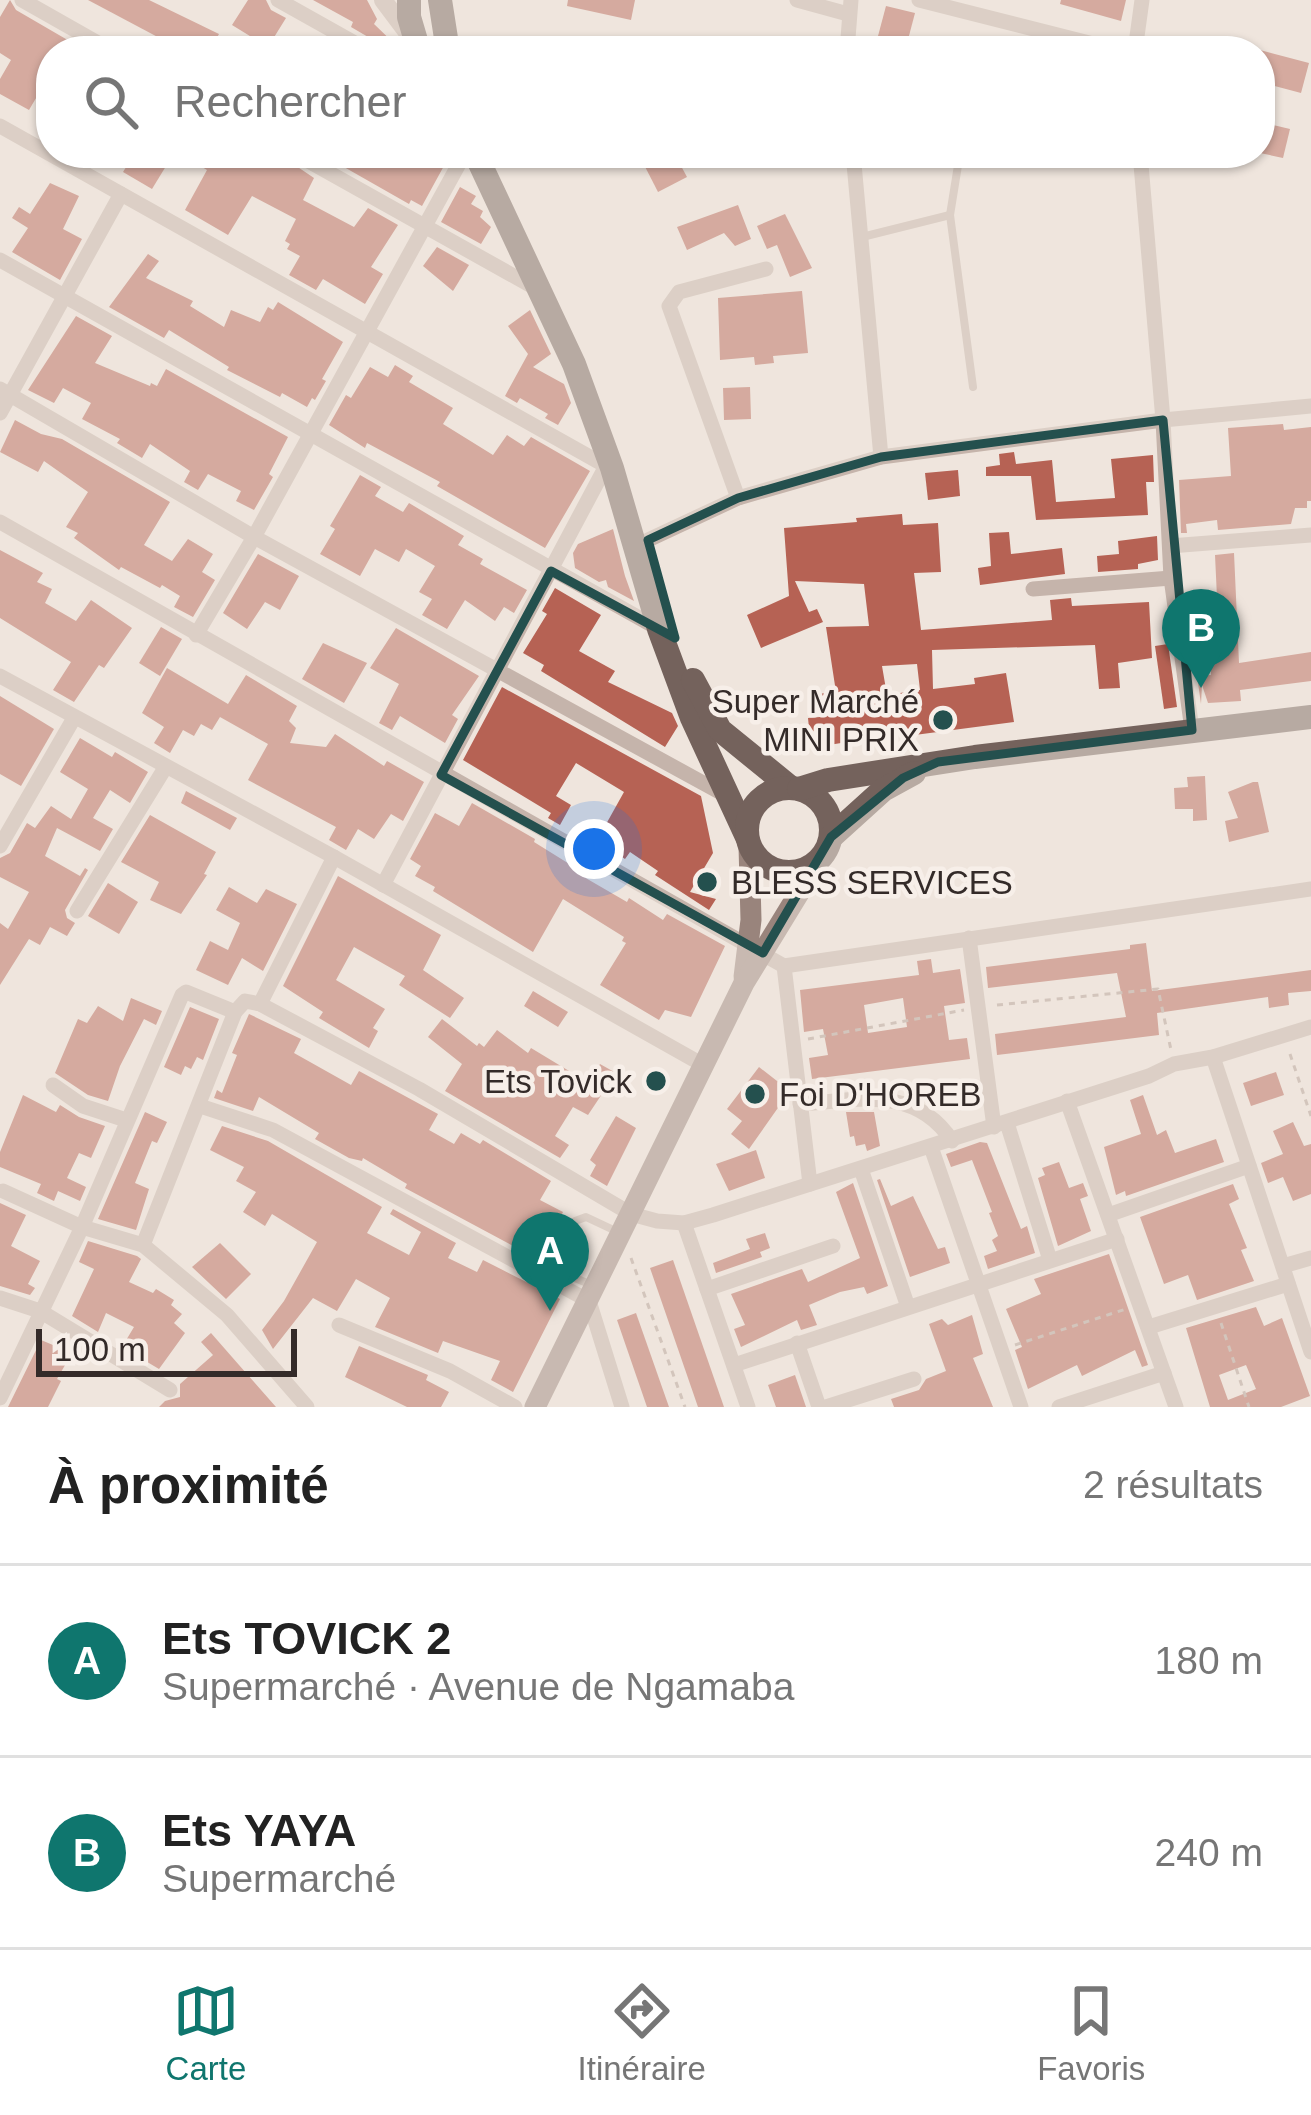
<!DOCTYPE html>
<html lang="fr">
<meta charset="utf-8">
<style>
:root{--surface:#fff;--page:#f2f2f2;--text:#222;--muted:#767676;--line:#e0e0e0;--accent:#0f766e}
body{margin:0;font-family:Helvetica,sans-serif;background:var(--page);color:var(--text)}
.scale{position:absolute;left:36px;bottom:30px;width:261px;box-sizing:border-box;padding-left:12px;border:6px solid #342b29;border-top:0;font-size:33px;line-height:42px;white-space:nowrap;color:#342b29;-webkit-text-stroke:9px #f7efe9;paint-order:stroke}
.you{position:absolute;left:594px;top:849px;width:42px;height:42px;margin:-30px;border:9px solid #fff;border-radius:50%;background:#1a73e8;box-shadow:0 0 0 18px #1a73e833}
.badge{display:grid;place-items:center;width:78px;height:78px;border-radius:50%;background:var(--accent);color:#fff;font-size:39px;font-weight:700}
.pin{position:absolute;translate:-50% -99px;filter:drop-shadow(0 3px 6px #0008)}
.pin::after{content:'';position:absolute;top:63px;width:42px;height:36px;background:inherit;clip-path:polygon(0 0,100% 0,50% 100%)}
.list{margin:0;padding:0;list-style:none}
h2{display:flex;justify-content:space-between;align-items:center;height:156px;margin:0;padding:0 48px;font-size:51px}
h2 small{font-size:39px;font-weight:400;color:var(--muted)}
.list li{display:grid;grid-template-columns:78px 1fr auto;gap:36px;align-items:center;box-sizing:border-box;height:192px;padding:0 48px;border-top:3px solid var(--line)}
.list b{display:block;font-size:45px;white-space:nowrap}
.list p{margin:0;font-size:39px;white-space:nowrap;color:var(--muted)}
.list em{font-size:39px;font-style:normal;color:var(--muted)}
.icon{flex:none;width:66px;height:66px;fill:none;stroke:currentColor;stroke-width:2;stroke-linecap:round;stroke-linejoin:round}
.map{position:relative;flex:none;width:1311px;height:1407px;overflow:hidden}
.search{position:absolute;background:var(--surface);box-shadow:0 3px 9px #0004;left:36px;right:36px;top:36px;height:132px;display:flex;align-items:center;gap:30px;box-sizing:border-box;padding:0 42px;border-radius:48px;color:var(--muted);font-size:45px}
.sheet{height:540px;background:var(--surface)}
nav{display:flex;justify-content:space-around;align-items:center;box-sizing:border-box;height:168px;border-top:3px solid var(--line);background:var(--surface);font-size:33px;color:var(--muted)}
nav a{display:grid;justify-items:center;gap:6px}
nav .on{color:var(--accent)}
.map>svg:first-child{display:block}
.building{fill:#b66254;fill-rule:evenodd}
.lines{fill:none;stroke-linecap:round;stroke-linejoin:round}
.path{stroke:#b19e95;stroke-width:3;stroke-dasharray:6 6;stroke-linecap:butt}
.service{stroke:#c5b4ab;stroke-width:8}
.minor{stroke:#c5b4ab;stroke-width:15}
.tertiary{stroke:#c5b4ab;stroke-width:18}
.secondary{stroke:#99847c;stroke-width:21}
.primary{stroke:#74625c;stroke-width:24}
.marked{fill:none;stroke:#24504e;stroke-width:9;stroke-linejoin:round}
.poi-dot{fill:#24504e;stroke:#f7efe9;stroke-width:4.5}
.labels{text-anchor:middle;dominant-baseline:central;stroke-width:9;stroke-linejoin:round;paint-order:stroke}
.poi-label{font-size:33px;fill:#342b29;stroke:#f7efe9;text-anchor:end}
</style>
<div class="map">
<svg width="1311" height="1407" viewBox="0 0 1311 1407">
<rect width="100%" height="100%" fill="#efe5dd"/>
<g class="building">
<path d="M10 0 16 10 71 42 66 51H51V100L39 93 29 110 0 94V79L11 60 0 53V17Z"/>
<path d="M88 0H149L219 34 209 51H184Z"/>
<path d="M248 0H266L271 10 286 18 268 47 232 25Z"/>
<path d="M313 0H367L377 19 374 24 402 51 380 48 375 41 351 27 353 22Z"/>
<path d="M568 0H635L631 20 567 6Z"/>
<path d="M1061 0H1126L1121 21 1060 4Z"/>
<path d="M886 6 915 13 905 51H874Z"/>
<path d="M1260 50 1309 63 1301 93 1260 82Z"/>
<path d="M1260 122 1290 129 1283 158 1260 153Z"/>
<path d="M135 153H174L152 189 123 172Z"/>
<path d="M179 153H277L314 178 303 200 354 227 368 208 398 225 371 267 383 274 365 304 323 279 316 290 289 275 300 256 287 249 290 244 285 241 296 219 252 196 228 235 185 210 207 170Z"/>
<path d="M343 153H451L422 206 411 200 409 204 337 163Z"/>
<path d="M638 153H674L687 177 658 192Z"/>
<path d="M50 183 79 196 63 229 82 239 60 280 12 252 28 228 12 218 19 207 30 214Z"/>
<path d="M460 187 476 196 471 204 483 211 480 217 491 227 481 244 441 222Z"/>
<path d="M738 205 751 239 735 246 724 233 687 250 677 227Z"/>
<path d="M785 214 812 268 790 277 777 245 767 249 757 226Z"/>
<path d="M437 247 469 265 453 291 423 266Z"/>
<path d="M148 254 159 261 146 278 193 301 190 306 224 327 231 310 260 322 268 307 273 310 278 302 343 342 322 379 326 381 315 400 312 398 307 407 282 393 280 397 227 370 229 367 169 330 164 338 109 307Z"/>
<path d="M802 291 808 353 773 356 774 363 755 365 754 357 720 360 718 298Z"/>
<path d="M530 310 551 354 533 367 564 384 571 403 558 425 545 418 548 414 520 398 517 403 505 396 528 354 508 326Z"/>
<path d="M76 316 112 336 95 363 150 386 151 383 157 386 166 369 288 437 269 474 273 477 254 510 236 501 241 491 208 474 198 490 184 482 190 471 150 444 142 458 117 443 120 439 82 419 91 403 63 388 54 403 28 390Z"/>
<path d="M395 365 413 376 409 382 453 408 443 424 493 455 507 435 524 446 531 437 590 471 545 548 437 486 440 482 367 443 365 448 329 425 346 395 351 398 370 367 388 377Z"/>
<path d="M750 387 751 419 724 420 723 388Z"/>
<path d="M15 420 41 434 62 439 170 502 144 545 172 561 188 539 213 554 202 572 215 580 193 617 174 607 180 596 162 585 160 588 121 567 119 570 74 538 78 533 66 527 88 492 44 461 38 472 0 452Z"/>
<path d="M1283 424 1284 430 1311 427V501H1307V508H1295L1291 524 1218 530 1217 520 1186 524 1187 533H1181L1179 480 1231 476 1228 428Z"/>
<path d="M1014 452 1016 464 1052 460 1056 502 1115 498 1111 459 1153 455 1154 482H1146L1148 515 1036 520 1031 476H986V467L1000 465 999 454Z"/>
<path d="M958 470 960 496 928 500 925 473Z"/>
<path d="M360 475 381 487 375 496 403 512 409 503 464 536 458 545 483 559 480 564 527 590 514 613 504 607 495 621 465 600 447 629 422 615 432 599 419 592 435 566 406 549 399 562 375 549 360 576 320 554 335 529 330 526Z"/>
<path d="M902 514 903 525 938 523 941 572 914 573 921 630 1052 620 1050 600 1071 598 1072 606 1149 602 1152 658 1118 663 1120 688 1099 689 1095 645 932 650 933 689 975 684 974 678 1006 673 1014 722 907 736V732L811 748 808 718 820 717 818 694 836 692 826 627 869 626 864 584 795 581 809 612 817 609 823 622 761 648 747 615 789 596 784 528 857 522 856 518ZM917 664 920 690 887 695 882 666Z"/>
<path d="M613 529 625 576 634 601 608 587 606 580 599 582 575 568 573 553 578 544Z"/>
<path d="M1009 532 1011 554 1062 548 1065 574 980 585 978 568 991 566 989 533Z"/>
<path d="M1157 536 1158 560 1138 564V569L1098 572 1097 556 1119 554 1118 541Z"/>
<path d="M0 550 43 573 37 582 52 589 45 603 76 621 91 600 132 628 104 668 99 665 74 702 53 690 71 662 0 618Z"/>
<path d="M1234 553 1239 663 1311 652V681L1240 690 1241 701 1208 703 1202 685 1201 704 1197 676 1211 675 1210 640H1219L1215 555Z"/>
<path d="M258 554 299 576 280 610 265 602 247 629 223 613Z"/>
<path d="M555 588 601 615 579 651 615 671 608 682 672 713 678 726 665 747 541 671 544 665 523 653 547 614 542 611Z"/>
<path d="M161 627 182 639 160 676 139 663Z"/>
<path d="M396 628 479 676 452 715 458 719 445 743 400 716 392 730 379 723 399 684 370 668Z"/>
<path d="M323 643 367 663 344 703 302 679Z"/>
<path d="M1168 644 1177 707 1164 709 1155 646Z"/>
<path d="M167 668 228 704 246 675 297 706 289 721 296 728 290 743 326 747 335 734 384 766 387 761 424 782 403 821 391 814 374 839 358 829 346 850 329 840 336 827 248 780 268 744 220 717 212 730 201 724 194 736 183 730 170 753 154 743 164 727 142 713Z"/>
<path d="M502 687 701 796 713 853 690 892 716 899 709 910 655 875 658 871 630 852 625 859 609 848 618 834 605 826 624 792 576 763 556 796 571 805 560 825 548 818 551 813 463 760Z"/>
<path d="M0 696 54 729 21 786 0 774Z"/>
<path d="M80 738 112 757 115 752 148 772 130 803 110 790 93 818 113 829 100 851 57 828 45 856 80 876 85 868 88 870 65 910 67 918 75 923 67 936 50 927 40 945 29 939 0 985V923L8 929 29 892 0 877V858L10 853 27 823 35 828 51 806 71 819 88 789 60 772Z"/>
<path d="M1205 776 1207 820 1193 821V809H1175L1174 788 1188 787 1187 777Z"/>
<path d="M1253 782H1258L1269 832 1229 842 1225 821 1238 818 1228 792Z"/>
<path d="M186 791 237 818 230 830 181 803Z"/>
<path d="M472 803 535 839 534 842 579 870 577 873 627 902 629 898 663 920 667 914 725 946 691 1017 665 1010 659 1020 600 985 626 943 622 941 624 937 563 899 533 952 433 891 435 887 415 876 421 866 410 859 435 813 459 826Z"/>
<path d="M150 815 216 852 204 874 207 875 181 914 150 900 159 882 121 862Z"/>
<path d="M338 876 441 935 423 970 464 998 450 1018 399 985 405 976 354 947 336 980 385 1009 373 1028 378 1031 369 1048 319 1018 323 1012 283 986Z"/>
<path d="M108 883 138 902 119 934 88 916Z"/>
<path d="M229 887 257 903 266 889 297 904 263 971 242 958 228 985 196 970 210 941 228 950 240 923 216 910Z"/>
<path d="M1146 943 1152 991 1311 970V991L1288 993 1289 1005 1269 1008 1268 997 1157 1013 1159 1035 997 1055 995 1034 1126 1017 1117 973 988 988 986 967 1130 949V945Z"/>
<path d="M931 959 933 973 960 969 965 1003 944 1006 949 1040 967 1038 970 1059 812 1079 809 1058 828 1055 823 1029 804 1032 800 990 919 975 917 961ZM903 998 907 1027 868 1033 864 1005Z"/>
<path d="M533 991 568 1012 558 1027 524 1006Z"/>
<path d="M131 998 162 1011 156 1025 144 1019 120 1066 108 1101 88 1095 55 1073 78 1019 87 1023 98 1006 123 1021Z"/>
<path d="M190 1007 219 1019 203 1060 197 1057 191 1069 185 1066 181 1075 164 1067Z"/>
<path d="M249 1014 301 1039 294 1053 351 1085 359 1071 438 1114 429 1130 454 1144 461 1133 480 1144 483 1140 551 1181 540 1200 563 1212 555 1228 556 1235 563 1240 575 1238 566 1255 559 1242 548 1246 523 1233 515 1247 405 1188 407 1184 363 1158 362 1161 349 1158 315 1139 319 1133 259 1097 253 1111 214 1098 217 1090 222 1093 237 1055 232 1053Z"/>
<path d="M442 1019 477 1046 479 1043 484 1047 497 1030 528 1053 531 1048 589 1083 600 1064 616 1073 588 1115 573 1107 555 1136 569 1145 560 1158 445 1091 462 1064 428 1037Z"/>
<path d="M759 1067 786 1088 787 1095 749 1149 731 1134 742 1121 727 1109Z"/>
<path d="M1276 1072 1284 1095 1251 1106 1243 1083Z"/>
<path d="M23 1095 56 1112 60 1105 79 1117 105 1126 91 1158 79 1153 67 1178 86 1187 80 1201 58 1191 54 1201 37 1193 41 1184 0 1167V1152Z"/>
<path d="M1143 1095 1157 1135 1166 1130 1175 1153 1216 1139 1224 1162 1126 1196 1125 1191 1116 1195 1104 1147 1141 1134 1130 1100Z"/>
<path d="M145 1112 167 1122 157 1143 152 1141 135 1183 149 1189 136 1230 98 1219Z"/>
<path d="M846 1112H874L880 1146 867 1151 865 1144 856 1146 854 1136 850 1137Z"/>
<path d="M616 1116 636 1128 607 1186 590 1176 596 1165 590 1160Z"/>
<path d="M1293 1122 1304 1146 1311 1144V1194L1293 1201 1283 1177 1268 1183 1261 1163 1283 1154 1273 1131Z"/>
<path d="M222 1126 268 1141 382 1207 367 1233 409 1255 421 1232 390 1214 393 1209 456 1243 448 1258 477 1272 483 1260 560 1299 513 1392 491 1380 500 1361 443 1341 438 1353 375 1327 390 1298 356 1279 337 1311 313 1298 273 1349 262 1330 284 1301 317 1242 272 1214 265 1226 243 1212 256 1192 236 1181 244 1167 210 1150Z"/>
<path d="M980 1142 987 1143 1021 1229 1027 1226 1035 1253 988 1269 984 1256 997 1251 992 1240 998 1236 989 1213 992 1212 972 1160 951 1167 946 1154Z"/>
<path d="M756 1150 765 1178 729 1191 716 1164Z"/>
<path d="M1059 1162 1069 1188 1083 1183 1088 1196 1080 1199 1091 1231 1058 1246 1038 1178 1045 1175 1042 1168Z"/>
<path d="M880 1179 891 1206 913 1196 938 1249 945 1247 950 1263 910 1277 877 1180Z"/>
<path d="M853 1183 888 1286 867 1294 864 1287 840 1292 809 1305 817 1325 801 1330 797 1320 741 1347 734 1329 745 1325 731 1294 802 1269 808 1282 860 1258 836 1192Z"/>
<path d="M1233 1184 1239 1199 1229 1204 1247 1248 1241 1250 1254 1281 1197 1300 1188 1275 1164 1284 1140 1217Z"/>
<path d="M0 1203 26 1215 11 1246 40 1261 28 1284 35 1288 30 1295 0 1286Z"/>
<path d="M765 1233 770 1248 760 1252 762 1257 716 1273 713 1263 750 1249 746 1239Z"/>
<path d="M88 1241 137 1256 141 1259 129 1282 153 1293 156 1289 174 1300 171 1305 182 1314 174 1323 185 1333 159 1369 122 1347 134 1327 106 1313 98 1332 72 1316 94 1269 79 1262Z"/>
<path d="M220 1243 251 1274 226 1299 192 1267Z"/>
<path d="M1109 1254 1148 1365 1142 1367 1135 1350 1082 1376 1077 1365 1028 1389 1015 1350 1022 1347 1006 1309 1041 1294 1034 1279Z"/>
<path d="M673 1260 724 1407H698L650 1268Z"/>
<path d="M1256 1307 1264 1326 1282 1318 1310 1396 1281 1407H1210L1186 1328ZM1246 1365 1256 1389 1228 1400 1219 1375Z"/>
<path d="M636 1313 669 1407H647L617 1320Z"/>
<path d="M972 1315 983 1354 973 1358 993 1407H894L891 1399 919 1390 926 1379 946 1371 929 1324 942 1319 948 1325Z"/>
<path d="M211 1333 239 1365 276 1407H159L165 1401 180 1397V1384L213 1355 201 1342Z"/>
<path d="M41 1340 72 1353 57 1379 61 1381 48 1407H8Z"/>
<path d="M359 1346 428 1375 426 1380 449 1392 441 1407H407L345 1377Z"/>
<path d="M795 1375 806 1407H776L768 1385Z"/>
</g>
<g class="lines">
<g class="path">
<path d="M997 1005 1158 989 1171 1050"/>
<path d="M808 1039 964 1010"/>
<path d="M1290 1054 1311 1116"/>
<path d="M631 1258 685 1407"/>
<path d="M1221 1323 1249 1407"/>
<path d="M1015 1345 1126 1309"/>
</g>
<g class="service">
<path d="M960 153 950 215 973 387"/>
<path d="M862 237 950 215"/>
<path d="M564 1232 575 1221 586 1217 620 1233"/>
<path d="M555 1249 553 1263 561 1272 594 1286"/>
</g>
<g class="minor">
<path d="M22 0 112 51"/>
<path d="M278 0 369 51"/>
<path d="M797 0 848 14"/>
<path d="M919 0 1105 47"/>
<path d="M847 51 851 0"/>
<path d="M1135 51 1142 0"/>
<path d="M0 126 606 466"/>
<path d="M294 153 537 289"/>
<path d="M853 153 881 457"/>
<path d="M1140 153 1163 420 1171 578 1192 730"/>
<path d="M0 260 659 629"/>
<path d="M0 389 254 537 725 795"/>
<path d="M0 413 121 194"/>
<path d="M738 498 669 306 679 292 766 269"/>
<path d="M0 522 784 966 1311 889"/>
<path d="M648 540 738 498 881 457 1163 420 1311 406"/>
<path d="M1170 546 1311 535"/>
<path d="M1033 589 1171 578"/>
<path d="M196 635 254 537 465 153"/>
<path d="M0 676 334 857 705 1066"/>
<path d="M0 846 74 718"/>
<path d="M383 885 606 466 612 468"/>
<path d="M77 911 165 768"/>
<path d="M969 938 994 1127"/>
<path d="M784 966 810 1184"/>
<path d="M260 1004 334 857"/>
<path d="M1213 1057 1311 1352"/>
<path d="M53 1085 83 1106 126 1120"/>
<path d="M1067 1101 1176 1407"/>
<path d="M800 1104C857 1100 916 1085 952 1141"/>
<path d="M200 1106 273 1130 589 1301 622 1407"/>
<path d="M1007 1123 1050 1260"/>
<path d="M931 1147 1021 1407"/>
<path d="M861 1169 908 1307"/>
<path d="M3 1191 82 1227 143 1245 227 1315 307 1407"/>
<path d="M1108 1215 1249 1166"/>
<path d="M684 1223 748 1407"/>
<path d="M143 1245 235 1012 245 1001 260 1004 419 1089 631 1214 657 1221 684 1223 713 1215 1149 1076 1174 1064 1213 1057 1311 1027"/>
<path d="M1283 1266 1311 1258"/>
<path d="M707 1289 833 1246"/>
<path d="M0 1298 40 1311 170 1390"/>
<path d="M339 1325 450 1371 515 1407"/>
<path d="M1149 1327 1288 1284"/>
<path d="M797 1343 819 1407"/>
<path d="M734 1365 1117 1239"/>
<path d="M0 1398 82 1227 182 995 186 992 235 1012"/>
<path d="M826 1407 914 1379"/>
<path d="M1059 1407 1164 1373"/>
</g>
<path class="tertiary" d="M383 0 416 44 430 47 444 41"/>
<g class="secondary">
<path d="M744 977 751 920 749 846"/>
<path d="M535 1407 744 983 821 857"/>
</g>
<g class="primary">
<path d="M409 0V17L419 51"/>
<path d="M440 0 448 51"/>
<path d="M475 153 574 364 612 468 659 629 692 718 747 837"/>
<path d="M693 680 720 730 790 787"/>
<circle cx="789" cy="830" r="42"/>
<path d="M799 789 828 780 975 757 1311 717"/>
<path d="M831 837 883 790 914 773"/>
</g>
</g>
<path d="M0 0H1311V1407H0ZM1163 420 1192 730 938 762 903 778 831 837 763 953 441 775 551 571 675 638 648 540 738 498 881 457Z" fill="#efe5dd" fill-opacity=".55" fill-rule="evenodd"/>
<path class="marked" d="M1163 420 1192 730 938 762 903 778 831 837 763 953 441 775 551 571 675 638 648 540 738 498 881 457Z"/>
<g class="poi-dot">
<circle cx="943" cy="720" r="12"/>
<circle cx="707" cy="882" r="12"/>
<circle cx="656" cy="1081" r="12"/>
<circle cx="755" cy="1094" r="12"/>
</g>
<g class="labels">
<g class="poi-label">
<text x="919" y="701">Super Marché<tspan x="919" dy="38">MINI PRIX</tspan></text>
<text x="731" y="882" text-anchor="start">BLESS SERVICES</text>
<text x="632" y="1081">Ets Tovick</text>
<text x="779" y="1094" text-anchor="start">Foi D'HOREB</text>
</g>
</g>
</svg>
<div class="scale">100 m</div>
<div class="you"></div>
<div class="pin badge" style="left:550px;top:1311px">A</div>
<div class="pin badge" style="left:1201px;top:688px">B</div>
<div class="search"><svg class="icon" aria-label="search" viewBox="0 0 24 24"><circle cx="10" cy="10" r="6"/><path d="M15 15l6 6"/></svg>Rechercher</div>
</div>
<section class="sheet">
<h2>À proximité<small>2 résultats</small></h2>
<ul class="list">
<li><span class="badge">A</span><div><b>Ets TOVICK 2</b><p>Supermarché · Avenue de Ngamaba</p></div><em>180 m</em></li>
<li><span class="badge">B</span><div><b>Ets YAYA</b><p>Supermarché</p></div><em>240 m</em></li>
</ul>
</section>
<nav>
<a class="on"><svg class="icon" aria-label="map" viewBox="0 0 24 24"><path d="M3 6l6-2 6 2 6-2v14l-6 2-6-2-6 2zM9 4v14M15 6v14"/></svg>Carte</a>
<a><svg class="icon" aria-label="directions" viewBox="0 0 24 24"><path d="M12 3l9 9-9 9-9-9zM9 14v-3h6M13 9l2 2-2 2"/></svg>Itinéraire</a>
<a><svg class="icon" aria-label="saved" viewBox="0 0 24 24"><path d="M7 4h10v16l-5-4-5 4z"/></svg>Favoris</a>
</nav>
